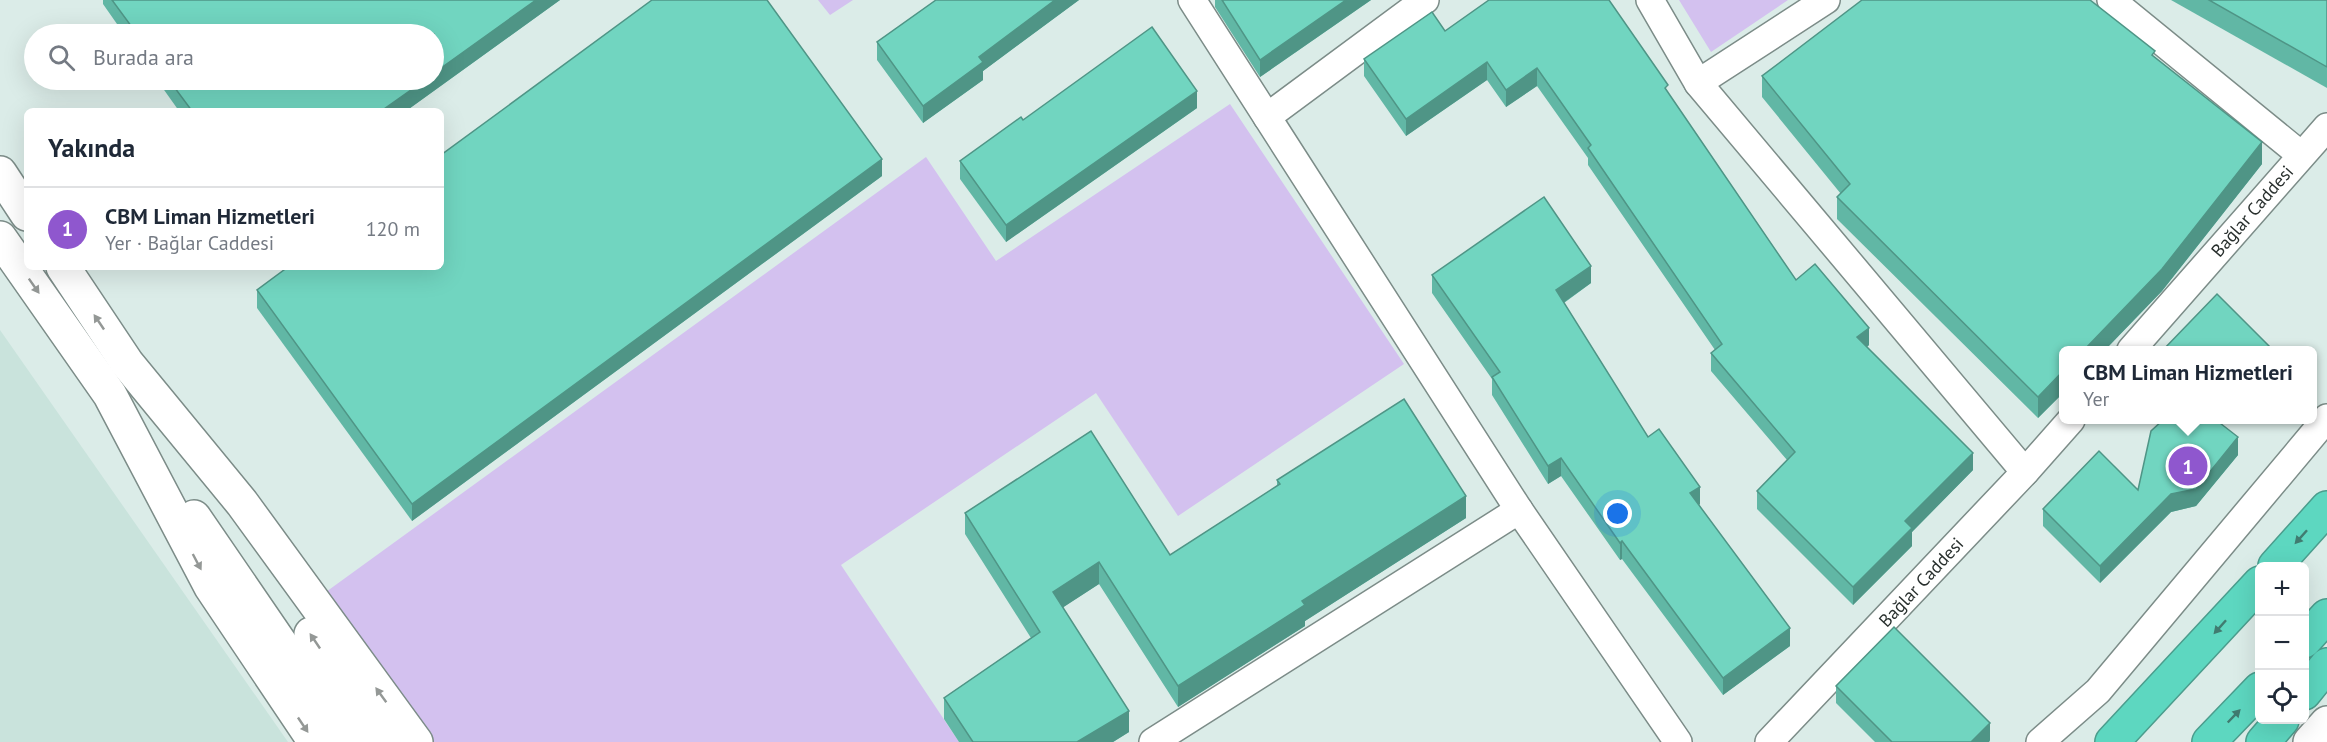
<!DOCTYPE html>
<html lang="tr">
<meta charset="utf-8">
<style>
:root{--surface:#fff;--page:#f2f2f3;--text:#1f2937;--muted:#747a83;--line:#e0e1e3;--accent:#8f57ce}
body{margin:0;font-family:"PT Sans",sans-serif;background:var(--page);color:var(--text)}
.controls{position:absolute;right:18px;bottom:18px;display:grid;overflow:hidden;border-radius:9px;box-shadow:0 6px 24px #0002}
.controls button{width:54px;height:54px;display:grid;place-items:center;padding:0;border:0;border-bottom:2px solid var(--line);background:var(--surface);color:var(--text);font:30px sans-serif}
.you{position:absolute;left:1618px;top:514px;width:21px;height:21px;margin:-15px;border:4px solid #fff;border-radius:50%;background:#1a73e8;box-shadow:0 0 0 9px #1a73e833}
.badge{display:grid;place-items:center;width:39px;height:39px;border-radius:50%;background:var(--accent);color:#fff;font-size:20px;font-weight:700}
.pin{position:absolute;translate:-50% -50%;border:3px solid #fff;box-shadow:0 2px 6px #0006}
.popup{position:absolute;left:2059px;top:346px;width:258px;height:78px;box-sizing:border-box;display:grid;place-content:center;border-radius:9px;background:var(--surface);filter:drop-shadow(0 2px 4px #0005);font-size:20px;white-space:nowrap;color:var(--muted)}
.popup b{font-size:22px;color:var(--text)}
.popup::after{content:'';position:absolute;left:50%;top:100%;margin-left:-12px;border:12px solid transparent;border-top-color:var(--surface)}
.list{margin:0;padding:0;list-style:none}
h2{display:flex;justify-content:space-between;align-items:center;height:78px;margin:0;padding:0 24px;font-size:26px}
h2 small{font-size:20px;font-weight:400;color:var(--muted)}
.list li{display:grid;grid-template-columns:39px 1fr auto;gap:18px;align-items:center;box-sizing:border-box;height:84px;padding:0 24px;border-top:2px solid var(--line)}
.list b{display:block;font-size:22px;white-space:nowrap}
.list p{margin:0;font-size:20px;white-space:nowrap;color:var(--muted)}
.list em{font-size:20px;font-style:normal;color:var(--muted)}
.icon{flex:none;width:33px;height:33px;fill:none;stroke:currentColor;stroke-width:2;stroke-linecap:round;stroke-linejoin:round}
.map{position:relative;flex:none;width:2327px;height:742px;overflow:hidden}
.search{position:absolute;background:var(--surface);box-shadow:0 6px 24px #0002;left:24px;top:24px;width:420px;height:66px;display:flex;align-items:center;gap:15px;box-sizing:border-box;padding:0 21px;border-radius:33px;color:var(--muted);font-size:22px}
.panel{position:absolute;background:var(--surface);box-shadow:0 6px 24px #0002;left:24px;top:108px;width:420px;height:162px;border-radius:9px}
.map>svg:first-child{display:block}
.built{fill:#c9e3dc}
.green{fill:#d3c1ef}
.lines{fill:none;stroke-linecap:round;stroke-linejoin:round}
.street-casing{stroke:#7c8c88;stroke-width:30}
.secondary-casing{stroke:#7c8c88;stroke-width:36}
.highway-casing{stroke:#4b9d8d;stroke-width:36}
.street{stroke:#fff;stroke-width:27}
.secondary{stroke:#fff;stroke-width:33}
.highway{stroke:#5dd7c0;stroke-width:33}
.wall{fill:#61b7a5}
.shaded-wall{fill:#4f9586}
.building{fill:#71d5c0;stroke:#4f9586;stroke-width:1.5}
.oneway{fill:#949896}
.oneway2{fill:#407b70}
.labels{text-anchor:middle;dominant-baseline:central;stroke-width:5;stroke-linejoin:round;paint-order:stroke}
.street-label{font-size:18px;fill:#29302e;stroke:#fff}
</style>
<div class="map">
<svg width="2327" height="742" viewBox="0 0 2327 742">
<rect width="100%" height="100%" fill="#dbece8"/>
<path class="built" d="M0 330 288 742H0Z"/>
<g class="green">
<path d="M818 0H853L830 15Z"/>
<path d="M1679 0H1788L1711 52Z"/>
<path d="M1230 104 1404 364 1178 516 1096 393 841 565 959 742H416L319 597 926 157 996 261Z"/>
</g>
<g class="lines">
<defs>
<g id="street">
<path d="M1192 0 1519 510 1678 742"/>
<path d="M1650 0 1698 83 2025 472"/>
<path d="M2111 0 2301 155"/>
<path d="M1698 83 1826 0"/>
<path d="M1267 117 1425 0"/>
<path d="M2131 350 2327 127"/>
<path d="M1153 742 1519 510"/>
<path d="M1769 742 2025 472 2071 420"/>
<path d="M2040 742 2098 691 2327 418"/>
</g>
<g id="secondary">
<path d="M0 173 27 214"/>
<path d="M0 238 110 395 211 587 315 742"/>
<path d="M63 267 127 363 242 503 416 742"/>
<path d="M194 517 348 742"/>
<path d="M311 634 384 742"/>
<path d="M2310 742 2327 723"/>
</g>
<g id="highway">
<path d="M2275 566 2327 508"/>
<path d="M2304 641 2327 616"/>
<path d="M2304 693 2327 665"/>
<path d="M2112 742 2260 583"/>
<path d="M2209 742 2260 689"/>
<path d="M2263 742 2282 720"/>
</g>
</defs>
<use href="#street" class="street-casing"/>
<use href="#secondary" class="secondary-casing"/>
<use href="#highway" class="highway-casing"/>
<use href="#street" class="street"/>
<use href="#secondary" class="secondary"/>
<use href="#highway" class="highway"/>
</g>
<g class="wall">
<path d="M103 0H560L406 111H179L157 80H434V34H124L103 4Z"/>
<path d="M936 0H1079L983 71V80L923 123 877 60V42Z"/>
<path d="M1215 0H1371L1260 77 1215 7Z"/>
<path d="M2171 0H2327V88Z"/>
<path d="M1445 31 1668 93 1796 280 1869 345 1867 347 1973 470 1912 532V546L1853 605 1757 509V491L1787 460 1711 371V353L1715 350 1588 165V158L1537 86 1506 107 1487 80 1406 136 1364 76V59Z"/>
<path d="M2155 57 2262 164 2162 291 2104 351H2064V392L2038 418 1837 219V197L1841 194 1762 97V76Z"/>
<path d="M1197 108 1006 242 960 179V161L1023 120Z"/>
<path d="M882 176 412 521 257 308V290Z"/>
<path d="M1432 275 1591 283 1564 303 1648 437 1700 504 1699 505 1790 646 1723 695 1622 559 1620 560 1561 476 1548 484 1492 395V379L1432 293Z"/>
<path d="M2163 420H2225L2221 423 2238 455 2196 506 2171 512 2100 583 2043 526V509L2138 490Z"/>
<path d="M1277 480 1466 518 1305 621V626L1178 707 1099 584 1063 607 1129 732 1113 742H959L944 719V698L1031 638 965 534V513L1170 555 1277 486Z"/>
<path d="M1836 686 1990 740 1989 742H1875L1836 703Z"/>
</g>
<g class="shaded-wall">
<path d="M536 0H560L406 111H381L425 80H434V73Z"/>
<path d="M1055 0H1079L983 71V80L923 123V106L979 57Z"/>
<path d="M1346 0H1371L1260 77V60Z"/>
<path d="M1487 62V80L1406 136V119Z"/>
<path d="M1537 68V86L1506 107V90Z"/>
<path d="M1197 91V108L1006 242V225Z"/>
<path d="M2262 142V164L2162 291 2104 351H2083Z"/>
<path d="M882 159V176L412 521V504Z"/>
<path d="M1591 266V283L1556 308V290Z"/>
<path d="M1869 328V345L1857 355V337Z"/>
<path d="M2064 370V392L2038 418V397Z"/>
<path d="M2218 420H2225L2218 426Z"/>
<path d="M2238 437V455L2196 506 2171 512 2100 583V566L2171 494Z"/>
<path d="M1973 453V470L1912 532V546L1853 605V587L1905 521Z"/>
<path d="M1561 458V476L1548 484V466Z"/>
<path d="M1700 487V504L1690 511V493Z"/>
<path d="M1466 496V518L1305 621V626L1178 707V686L1302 601Z"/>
<path d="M1622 541V559L1620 560V543Z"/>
<path d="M1099 562V584L1053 614V592Z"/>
<path d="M1790 628V646L1723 695V678Z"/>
<path d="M1129 711V732L1113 742H1077Z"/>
<path d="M1990 723V740L1989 742H1971Z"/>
</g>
<g class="building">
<path d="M112 0H536L434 73V34H137Z"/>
<path d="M652 0H767L882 159 412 504 257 290 288 267H441V155Z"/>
<path d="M936 0H1055L979 57 983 62 923 106 877 42Z"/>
<path d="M1222 0H1346L1260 60Z"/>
<path d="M1489 0H1609L1668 85 1665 88 1796 280 1815 264 1869 328 1857 337 1973 453 1905 521 1912 528 1853 587 1757 491 1795 452 1711 353 1722 344 1588 148 1591 145 1537 68 1506 90 1487 62 1406 119 1364 59 1432 12 1445 31Z"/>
<path d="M1862 0H2090L2155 51 2152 55 2262 142 2162 269 2083 351H2064V370L2038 397 1837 197 1850 184 1762 76Z"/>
<path d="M2209 0H2327V67Z"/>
<path d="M1152 27 1197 91 1006 225 960 161 1021 117 1023 120Z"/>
<path d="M169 80H425L381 111H192Z"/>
<path d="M1544 197 1591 266 1556 290 1648 437 1659 429 1700 487 1690 493 1790 628 1723 678 1622 541 1620 543 1561 458 1548 466 1492 377 1500 372 1432 275Z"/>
<path d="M2217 294 2274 351H2162Z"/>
<path d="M1404 399 1466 496 1302 601 1305 605 1178 686 1099 562 1053 592 1129 711 1077 742H973L944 698 1040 632 965 513 1091 431 1170 555 1280 484 1277 480Z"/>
<path d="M2163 420H2216L2238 437 2196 489 2171 494 2100 566 2043 509 2099 451 2138 490 2151 431Z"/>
<path d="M1894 627 1990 723 1971 742H1892L1836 686Z"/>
</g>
<defs><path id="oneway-solid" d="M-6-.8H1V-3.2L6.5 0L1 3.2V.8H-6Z" transform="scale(1.5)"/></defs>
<g class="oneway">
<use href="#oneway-solid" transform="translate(34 286) rotate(55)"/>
<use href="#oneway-solid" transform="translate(99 322) rotate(-124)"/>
<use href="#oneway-solid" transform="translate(197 562) rotate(62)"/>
<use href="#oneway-solid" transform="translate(315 641) rotate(-124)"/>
<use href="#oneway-solid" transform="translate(381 695) rotate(-126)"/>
<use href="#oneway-solid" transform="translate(303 725) rotate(56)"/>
</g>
<g class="oneway2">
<use href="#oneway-solid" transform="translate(2301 537) rotate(132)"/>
<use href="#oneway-solid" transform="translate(2220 627) rotate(132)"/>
<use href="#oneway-solid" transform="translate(2234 716) rotate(-46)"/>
</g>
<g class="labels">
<g class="street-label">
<text transform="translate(2252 211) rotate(-49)">Bağlar Caddesi</text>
<text transform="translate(1921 582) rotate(-47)">Bağlar Caddesi</text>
</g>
</g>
</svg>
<div class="controls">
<button>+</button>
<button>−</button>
<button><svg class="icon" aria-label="locate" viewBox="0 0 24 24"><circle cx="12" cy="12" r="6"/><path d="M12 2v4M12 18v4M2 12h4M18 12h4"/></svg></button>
</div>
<div class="you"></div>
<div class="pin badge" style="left:2188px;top:466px">1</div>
<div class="popup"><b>CBM Liman Hizmetleri</b>Yer</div>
<div class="search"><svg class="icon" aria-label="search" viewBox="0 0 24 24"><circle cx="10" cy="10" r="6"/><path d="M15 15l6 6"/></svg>Burada ara</div>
<section class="panel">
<h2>Yakında<small></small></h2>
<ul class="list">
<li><span class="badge">1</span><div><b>CBM Liman Hizmetleri</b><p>Yer · Bağlar Caddesi</p></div><em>120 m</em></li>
</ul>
</section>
</div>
